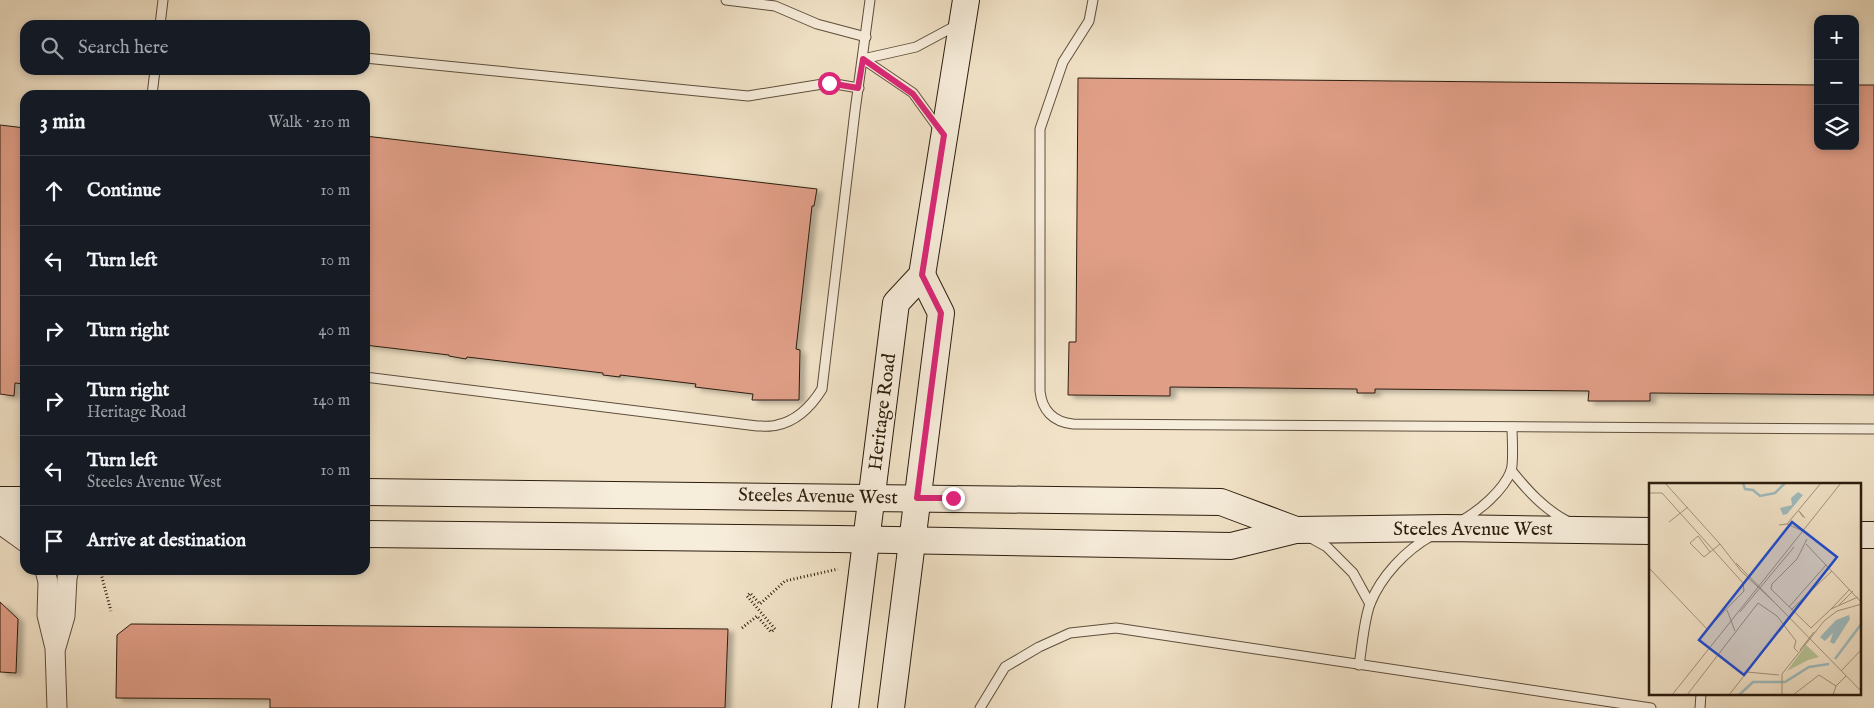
<!DOCTYPE html>
<meta charset="utf-8">
<style>
:root{--surface:#171b24;--page:#20242c;--text:#f1f3f6;--muted:#9ea1a6;--line:#363941}
body{margin:0;font-family:"IM FELL English",serif;background:var(--page);color:var(--text)}
.controls{position:absolute;right:15px;top:15px;display:grid;overflow:hidden;border-radius:10px;box-shadow:0 2px 8px #0003}
.controls button{width:45px;height:45px;display:grid;place-items:center;padding:0;border:0;border-bottom:1px solid var(--line);background:var(--surface);color:var(--text);font:25px sans-serif}
.stop{position:absolute;width:15px;height:15px;margin:-11px;border:4px solid #db2777;border-radius:50%;background:#fff}
.stop.end{background:#db2777;border-color:#fff;box-shadow:0 1px 5px #0008}
.list{margin:0;padding:0;list-style:none}
h2{display:flex;justify-content:space-between;align-items:center;height:65px;margin:0;padding:0 20px;font-size:21px}
h2 small{font-size:16px;font-weight:400;color:var(--muted)}
.list li{display:grid;grid-template-columns:32px 1fr auto;gap:15px;align-items:center;box-sizing:border-box;height:70px;padding:0 20px;border-top:1px solid var(--line)}
.list b{display:block;font-size:19px;white-space:nowrap}
.list p{margin:0;font-size:16px;white-space:nowrap;color:var(--muted)}
.list em{font-size:16px;font-style:normal;color:var(--muted)}
.icon{flex:none;width:28px;height:28px;fill:none;stroke:currentColor;stroke-width:2;stroke-linecap:round;stroke-linejoin:round}
.map{position:relative;flex:none;width:1874px;height:708px;overflow:hidden}
.search{position:absolute;background:var(--surface);box-shadow:0 2px 8px #0003;left:20px;top:20px;width:350px;height:55px;display:flex;align-items:center;gap:12px;box-sizing:border-box;padding:0 18px;border-radius:15px;color:var(--muted);font-size:19px}
.panel{position:absolute;background:var(--surface);box-shadow:0 2px 8px #0003;left:20px;top:90px;width:350px;height:485px;border-radius:15px}
.map>svg:first-child{display:block}
.building{fill:#e09e87;stroke:#2c1d0e;filter:url(#shadow)}
.lines{fill:none;stroke-linecap:round;stroke-linejoin:round}
.lane-casing{stroke:#5e4e3c;stroke-width:11}
.street-casing{stroke:#5e4e3c;stroke-width:21}
.secondary-casing{stroke:#2c1d0e;stroke-width:28}
.path{stroke:#2c1d0e;stroke-width:3;stroke-dasharray:1 2.5;stroke-linecap:butt}
.lane{stroke:#f7eddb;stroke-width:9}
.street{stroke:#f7eddb;stroke-width:19}
.secondary{stroke:#f7eddb;stroke-width:26}
.route{stroke:#db2777;stroke-width:6}
.labels{text-anchor:middle;dominant-baseline:central;stroke-width:4;stroke-linejoin:round;paint-order:stroke}
.street-label{font-size:19px;fill:#2c1d0e;stroke:#f7eddb}
.inset-river{fill:none;stroke:#9fbcbf;stroke-width:2.5}
.inset-road{fill:none;stroke:#a3947e;stroke-width:1}
.view{fill:#1d4ed8;fill-opacity:0.15;stroke:#1d4ed8;stroke-width:2.5}
.inset-edge{fill:none;stroke:#2c1d0e;stroke-width:2.5}
</style>
<div class="map">
<svg width="1874" height="708" viewBox="0 0 1874 708">
<defs>
<filter id="shadow"><feDropShadow dx="5.5" dy="3" stdDeviation="2.5" flood-color="#0004"/></filter>
</defs>
<rect width="100%" height="100%" fill="#f2e3c8"/>
<filter id="stains"><feTurbulence type="fractalNoise" baseFrequency=".004" numOctaves="4"/><feColorMatrix values="0 0 0 0 .2 0 0 0 0 .09 0 0 0 0 .02 0 0 0 .5 -.17"/></filter>
<radialGradient id="worn" r=".72"><stop offset=".6" stop-color="#630" stop-opacity="0"/><stop offset="1" stop-color="#630" stop-opacity=".3"/></radialGradient>
<g class="building">
<path d="M1078 78 1818 85V146H1855V85H1874V395L1650 393V401H1588L1589 391 1375 389V393H1357V389L1170 387V396L1068 395 1069 342H1076Z"/>
<path d="M0 125 25 128V384L15 383 14 396 0 394Z"/>
<path d="M365 136 817 189 814 206H812L796 349 800 350 799 400H752L753 394 695 387 696 384 620 375V377L603 375V373L467 357 466 359 449 356V355L365 345Z"/>
<path d="M0 602 18 619 16 673 0 672Z"/>
<path d="M131 624 728 629 725 708H270V699L116 698 117 635Z"/>
</g>
<g class="lines">
<defs>
<g id="lane">
<path d="M726 0 775 6 817 24 866 37"/>
<path d="M1093 0 1089 21 1063 62 1040 129V391C1042 410 1053 422 1073 424L1874 429"/>
<path d="M160 25 163 0"/>
<path d="M365 58 748 96 829 83 859 88"/>
<path d="M863 59 913 93 939 129"/>
<path d="M863 59 916 47 957 25"/>
<path d="M152 95 155 70"/>
<path d="M365 377 757 426C763 426 771 427 777 425 797 421 812 405 822 389L855 111 870 0"/>
<path d="M1511 470C1527 490 1544 509 1567 521"/>
<path d="M1461 521C1479 511 1503 491 1511 471 1514 462 1512 438 1512 427"/>
<path d="M1309 537 1327 547 1353 573 1370 604"/>
<path d="M1359 665C1362 647 1364 620 1370 604 1381 576 1406 550 1431 536"/>
<path d="M980 708 1005 667 1039 647 1070 633 1116 628 1651 708"/>
<path d="M1700 708 1701 694"/>
</g>
<g id="street">
<path d="M0 524 25 542"/>
<path d="M45 570 48 582 47 615 55 648 57 708"/>
<path d="M56 647 65 616 67 578 69 570"/>
</g>
<g id="secondary">
<path d="M365 492 1221 502 1296 530"/>
<path d="M0 500H25"/>
<path d="M0 521 25 522"/>
<path d="M365 534 838 539 1231 546 1296 530 1446 528 1650 531"/>
<path d="M1860 535H1874"/>
<path d="M845 708 896 303 922 275 966 0"/>
<path d="M891 708 941 313 922 275"/>
</g>
</defs>
<use href="#lane" class="lane-casing"/>
<use href="#street" class="street-casing"/>
<use href="#secondary" class="secondary-casing"/>
<g class="path">
<path d="M100 570 111 611"/>
<path d="M742 628 757 616 771 632 775 629 747 596 750 593 760 604 785 581 838 569"/>
</g>
<use href="#lane" class="lane"/>
<use href="#street" class="street"/>
<use href="#secondary" class="secondary"/>
</g>
<g class="lines">
<path class="route" d="M829 83 858 88 863 59 913 94 944 135 922 275 941 313 917 498H953"/>
</g>
<g class="labels">
<g class="street-label">
<text transform="translate(883 412) rotate(-83)">Heritage Road</text>
<text transform="translate(818 497) rotate(1)">Steeles Avenue West</text>
<text x="1473" y="530">Steeles Avenue West</text>
</g>
</g>
<g transform="translate(1649 483)">
<rect width="212" height="212" fill="#f2e3c8"/>
<path d="M157 162 170 174 159 177 138 188Z" fill="#b7c498"/>
<path d="M149 9 154 12 138 31 134 32 131 25 143 22 142 15ZM200 132 201 136 185 161 181 159 184 150 176 158 171 154 187 137Z" fill="#9fbcbf"/>
<path class="inset-river" d="M94 0 96 6 104 7 111 13 126 10 136 0M186 176 213 140M90 212 104 199H136L160 184 180 181"/>
<path class="inset-road" d="M16 0 71 61 55 74 41 60 49 53 61 69M0 10H13L94 100 95 108 58 146 0 85M154 34 150 28 156 35M20 39 39 24M138 41 172 0M130 42 138 41 154 48M158 56 148 76 123 101 122 106 162 145 182 126 209 114M71 61 92 88 125 119M157 61 213 120M87 80 213 209M190 122 204 108M140 124 177 82M182 126 201 106M78 127 86 148M142 127 183 88M91 129 145 64M151 167 165 149M192 188 213 166M23 212 192 0M38 212 109 120 128 133 147 158 145 165 149 169M80 212 98 189 130 192M133 212V191L175 138 188 128 213 121M144 212 170 192 187 203M184 212 187 203 197 193"/>
<path class="view" d="M143 39 188 74 95 192 50 157Z"/>
<rect width="212" height="212" class="inset-edge"/>
</g>
<rect width="100%" height="100%" filter="url(#stains)"/>
<rect width="100%" height="100%" fill="url(#worn)"/>
</svg>
<div class="controls">
<button>+</button>
<button>−</button>
<button><svg class="icon" aria-label="layers" viewBox="0 0 24 24"><path d="M12 4l9 5-9 5-9-5zM3 14l9 5 9-5"/></svg></button>
</div>
<div class="stop" style="left:829px;top:83px"></div>
<div class="stop end" style="left:953px;top:498px"></div>
<div class="search"><svg class="icon" aria-label="search" viewBox="0 0 24 24"><circle cx="10" cy="10" r="6"/><path d="M15 15l6 6"/></svg>Search here</div>
<section class="panel">
<h2>3 min<small>Walk · 210 m</small></h2>
<ul class="list">
<li><svg class="icon" aria-label="ahead" viewBox="0 0 24 24"><path d="M12 20V5M6 11l6-6 6 6"/></svg><div><b>Continue</b></div><em>10 m</em></li>
<li><svg class="icon" aria-label="left" viewBox="0 0 24 24"><path d="M17 20v-9H6M10 6l-5 5 5 5"/></svg><div><b>Turn left</b></div><em>10 m</em></li>
<li><svg class="icon" aria-label="right" viewBox="0 0 24 24"><path d="M7 20v-9h11M14 6l5 5-5 5"/></svg><div><b>Turn right</b></div><em>40 m</em></li>
<li><svg class="icon" aria-label="right" viewBox="0 0 24 24"><path d="M7 20v-9h11M14 6l5 5-5 5"/></svg><div><b>Turn right</b><p>Heritage Road</p></div><em>140 m</em></li>
<li><svg class="icon" aria-label="left" viewBox="0 0 24 24"><path d="M17 20v-9H6M10 6l-5 5 5 5"/></svg><div><b>Turn left</b><p>Steeles Avenue West</p></div><em>10 m</em></li>
<li><svg class="icon" aria-label="arrive" viewBox="0 0 24 24"><path d="M6 21V4h12l-3 4 3 4H6"/></svg><div><b>Arrive at destination</b></div></li>
</ul>
</section>
</div>
